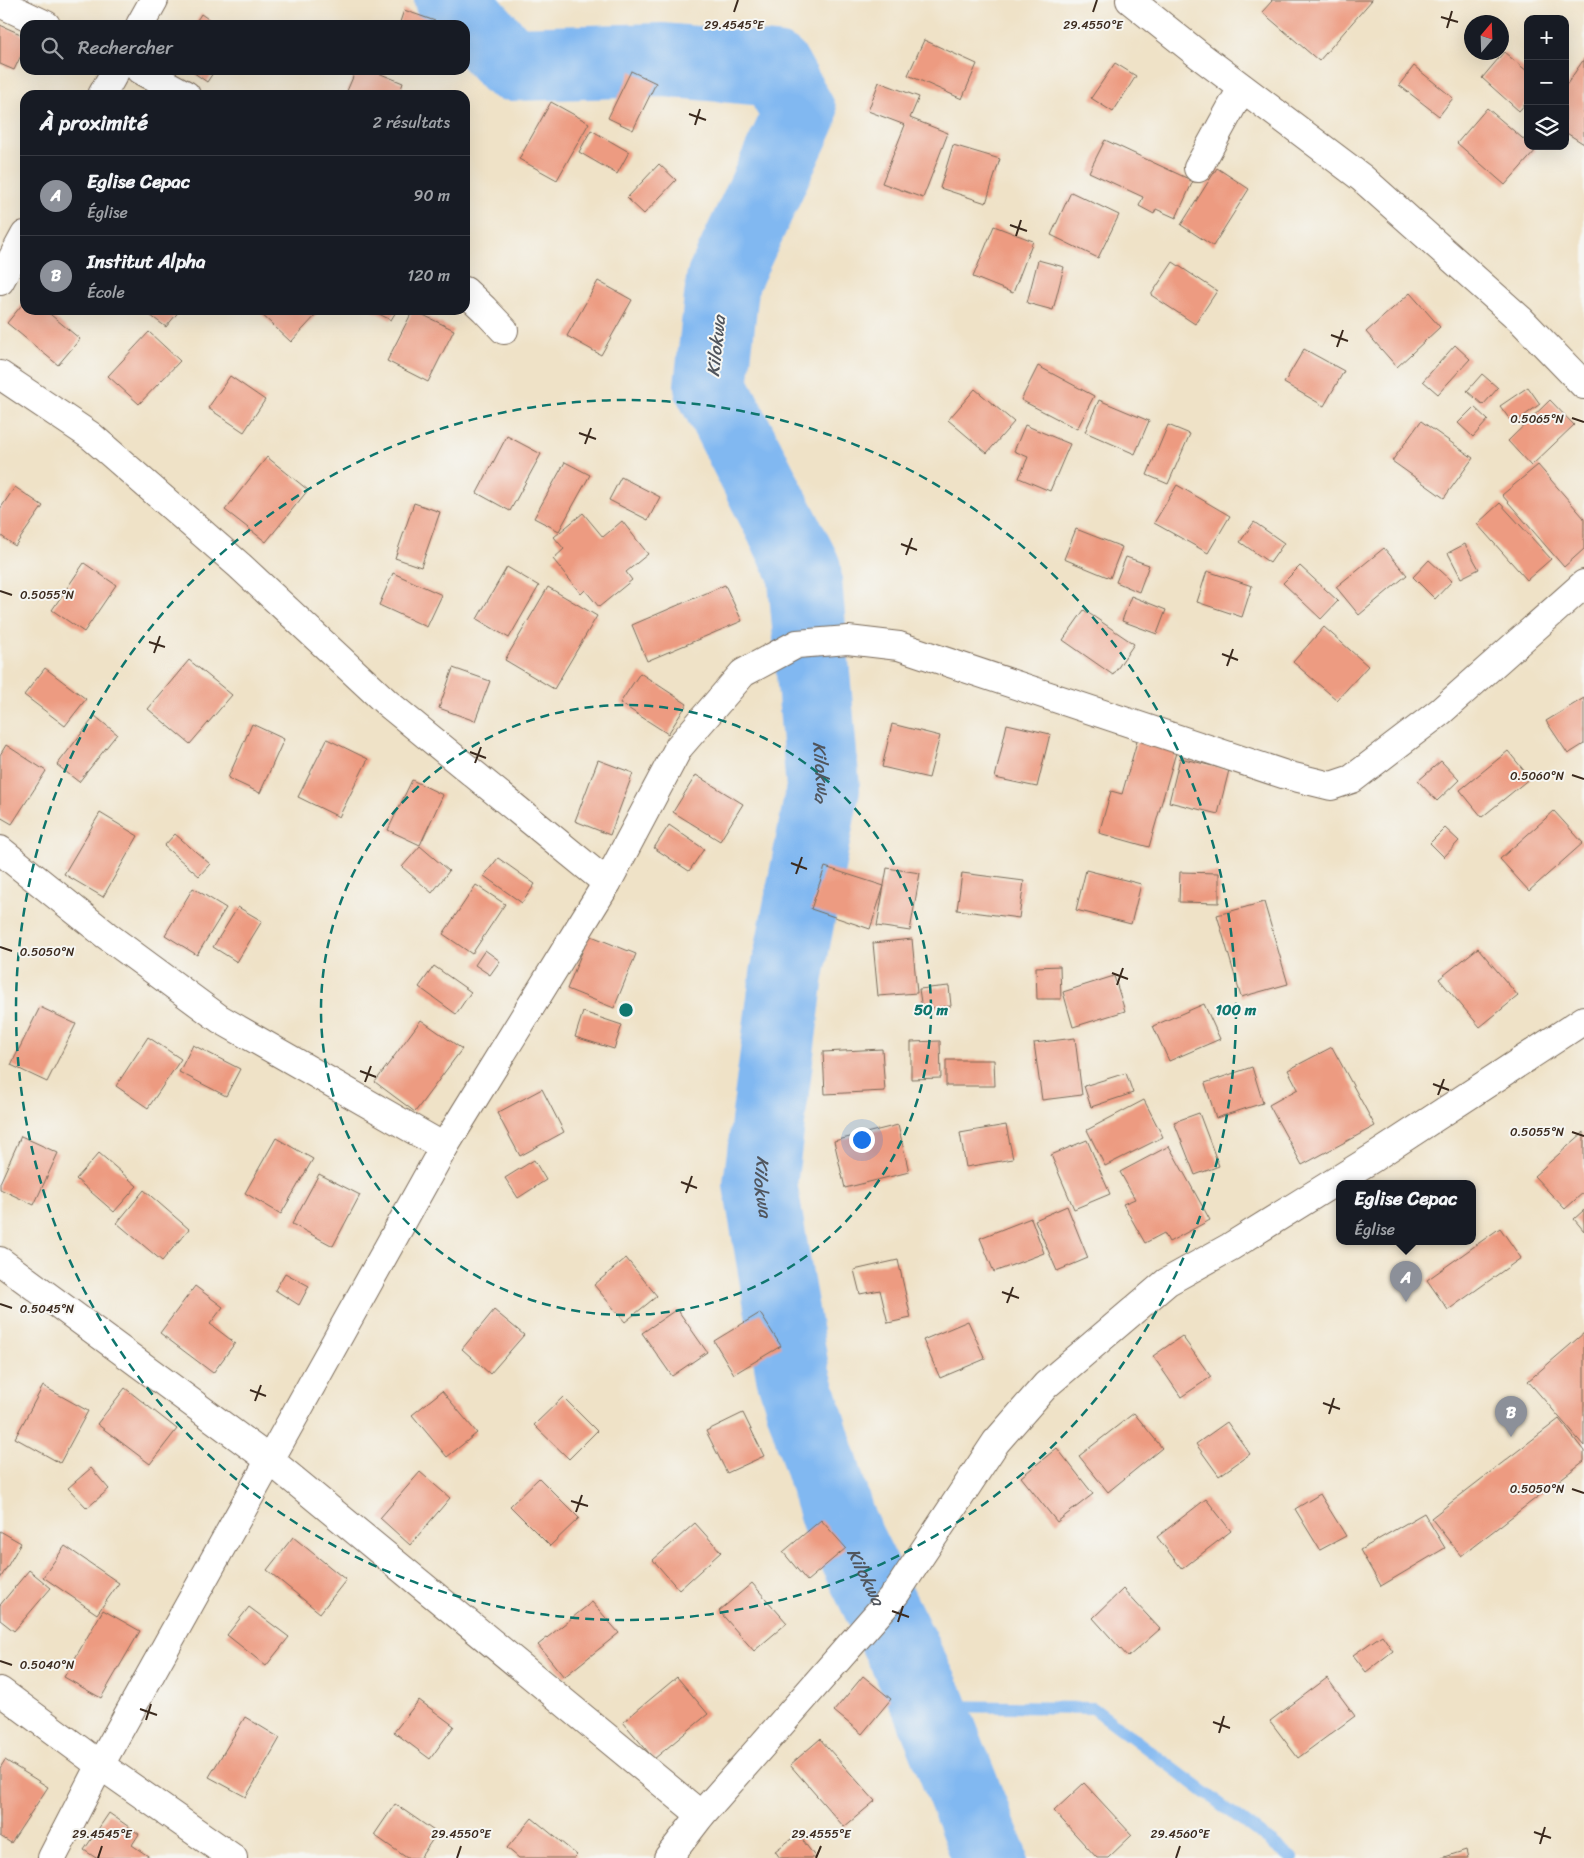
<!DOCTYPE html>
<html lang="fr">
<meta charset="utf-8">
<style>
:root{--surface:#171b24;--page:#20242c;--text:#f1f3f6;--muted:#9ea1a6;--line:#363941;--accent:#8c9099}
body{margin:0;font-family:Sriracha,sans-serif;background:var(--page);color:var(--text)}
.controls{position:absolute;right:15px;top:15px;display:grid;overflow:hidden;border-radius:10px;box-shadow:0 5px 20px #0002}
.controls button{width:45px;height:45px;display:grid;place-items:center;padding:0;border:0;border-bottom:1px solid var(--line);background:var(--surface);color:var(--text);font:25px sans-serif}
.compass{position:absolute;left:1464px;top:15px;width:45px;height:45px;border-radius:50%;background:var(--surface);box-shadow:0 5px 20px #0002;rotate:19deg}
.you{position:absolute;left:861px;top:1139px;width:18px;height:18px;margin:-12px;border:4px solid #fff;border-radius:50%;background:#1a73e8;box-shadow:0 0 0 8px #1a73e833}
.badge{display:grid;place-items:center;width:32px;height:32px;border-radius:50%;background:var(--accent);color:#fff;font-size:16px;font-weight:700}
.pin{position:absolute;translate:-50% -41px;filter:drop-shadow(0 1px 2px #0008)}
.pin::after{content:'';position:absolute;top:26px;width:18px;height:15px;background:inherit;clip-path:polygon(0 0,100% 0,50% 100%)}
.popup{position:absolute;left:1336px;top:1180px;width:140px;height:65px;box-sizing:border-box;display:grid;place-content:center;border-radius:10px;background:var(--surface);filter:drop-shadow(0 1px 4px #0005);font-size:16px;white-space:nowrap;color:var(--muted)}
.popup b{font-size:19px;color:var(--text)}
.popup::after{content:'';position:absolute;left:50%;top:100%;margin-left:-10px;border:10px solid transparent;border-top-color:var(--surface)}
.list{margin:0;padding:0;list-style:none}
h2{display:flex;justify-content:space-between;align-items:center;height:65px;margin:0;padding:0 20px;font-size:21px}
h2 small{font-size:16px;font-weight:400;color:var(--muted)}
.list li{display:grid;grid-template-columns:32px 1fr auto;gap:15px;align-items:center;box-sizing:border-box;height:80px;padding:0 20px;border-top:1px solid var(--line)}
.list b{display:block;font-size:19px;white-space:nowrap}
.list p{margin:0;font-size:16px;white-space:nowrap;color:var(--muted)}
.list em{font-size:16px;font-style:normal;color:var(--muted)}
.icon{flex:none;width:28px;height:28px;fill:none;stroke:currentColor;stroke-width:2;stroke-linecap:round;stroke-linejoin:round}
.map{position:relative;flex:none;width:1584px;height:1858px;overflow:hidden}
.search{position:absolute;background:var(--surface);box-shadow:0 5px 20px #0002;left:20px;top:20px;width:450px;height:55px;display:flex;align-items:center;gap:12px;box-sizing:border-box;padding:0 18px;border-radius:15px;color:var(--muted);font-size:19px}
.panel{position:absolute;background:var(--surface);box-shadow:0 5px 20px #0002;left:20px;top:90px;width:450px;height:225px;border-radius:15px}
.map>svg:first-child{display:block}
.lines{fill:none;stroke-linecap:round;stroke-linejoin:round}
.stream{stroke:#81b8f1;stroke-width:12}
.river{stroke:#81b8f1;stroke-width:74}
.building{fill:#ed9b81}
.street-casing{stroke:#7a6a59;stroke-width:30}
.street{stroke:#fff;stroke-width:28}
.ticks{fill:none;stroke:#3b2a1e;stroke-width:2}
.ring{fill:none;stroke:#0f766e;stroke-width:2.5;stroke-dasharray:9 6}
.labels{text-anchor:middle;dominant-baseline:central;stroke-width:4;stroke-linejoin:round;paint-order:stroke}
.water-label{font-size:18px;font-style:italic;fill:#50555d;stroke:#f6f6f2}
.ticks-label{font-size:12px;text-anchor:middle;fill:#3b2a1e;stroke:#f6f6f2;stroke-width:4;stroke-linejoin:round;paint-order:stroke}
.centre{fill:#0f766e;stroke:#f6f6f2;stroke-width:2.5}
.ring-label{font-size:15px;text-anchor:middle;font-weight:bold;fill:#0f766e;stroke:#f6f6f2;stroke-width:4;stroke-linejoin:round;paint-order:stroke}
</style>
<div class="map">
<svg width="1584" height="1858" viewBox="0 0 1584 1858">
<rect width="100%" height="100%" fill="#f6f6f2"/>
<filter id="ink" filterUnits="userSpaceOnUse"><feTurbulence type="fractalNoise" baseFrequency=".02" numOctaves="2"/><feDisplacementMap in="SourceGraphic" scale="10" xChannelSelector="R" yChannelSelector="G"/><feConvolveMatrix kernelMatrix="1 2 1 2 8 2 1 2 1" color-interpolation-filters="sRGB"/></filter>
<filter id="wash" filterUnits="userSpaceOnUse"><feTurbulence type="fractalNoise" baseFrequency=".0096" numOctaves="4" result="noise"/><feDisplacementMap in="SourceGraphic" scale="20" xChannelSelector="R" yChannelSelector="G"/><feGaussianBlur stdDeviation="1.12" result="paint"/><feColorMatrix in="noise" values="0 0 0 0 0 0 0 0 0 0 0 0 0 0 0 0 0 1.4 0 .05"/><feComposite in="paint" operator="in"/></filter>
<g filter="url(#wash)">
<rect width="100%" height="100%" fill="#efe2c7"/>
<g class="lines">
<path class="stream" d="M930 1706 1093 1708 1292 1858"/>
<path class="river" id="s1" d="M451 0 510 64 663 60 775 70 800 115 723 280 711 386 804 569 823 788 787 975 760 1184 793 1375 840 1525 930 1706 990 1858"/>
</g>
<g id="blocks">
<g class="building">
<path d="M1271 0H1372L1319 61 1262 12 1272 1Z"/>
<path d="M404 10 435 21 433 25H399Z"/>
<path d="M201 14 217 25H194Z"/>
<path d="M0 25 25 36V47L14 70 0 64Z"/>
<path d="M924 40 977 64 962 99 908 75Z"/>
<path d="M1504 52 1528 72V101L1519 111 1482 78Z"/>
<path d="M1584 59V144L1565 132V87Z"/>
<path d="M1115 63 1136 76 1113 112 1091 98Z"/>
<path d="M1414 66 1453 98 1439 116 1399 85Z"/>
<path d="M190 70H215L207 82Z"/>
<path d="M356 70H371L403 83 399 95H358L347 91Z"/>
<path d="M631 71 656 83 633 130 608 118Z"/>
<path d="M879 82 919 97 910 118 948 133 923 198 882 183 905 125 868 111Z"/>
<path d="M551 102 589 123 557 180 519 159Z"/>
<path d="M1487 108 1528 143V146H1531L1536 150 1505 185 1457 143Z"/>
<path d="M591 130 629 152 617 174 579 152Z"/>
<path d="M1105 140 1193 181 1176 218 1156 209 1154 214 1139 206 1143 197 1089 172Z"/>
<path d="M953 145 1000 159 986 203 940 188Z"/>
<path d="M659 164 676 180 644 214 627 198Z"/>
<path d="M1217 168 1249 189 1213 246 1181 225Z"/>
<path d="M1071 192 1119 215 1098 258 1051 235Z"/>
<path d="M994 226 1033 241 1013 293 973 277Z"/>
<path d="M1038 260 1064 267 1053 310 1027 303Z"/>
<path d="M1173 262 1217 291 1195 324 1151 295Z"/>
<path d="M598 281 632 300 601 355 567 336Z"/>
<path d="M1410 293 1440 327 1397 367 1366 332Z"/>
<path d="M25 301V310H45L80 339 58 365 7 323Z"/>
<path d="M143 310H180L166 327Z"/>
<path d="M257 310H315L318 313 291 342Z"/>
<path d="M371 310H397L391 320Z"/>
<path d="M413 310 454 330 428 382 387 361Z"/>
<path d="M149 332 180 361 139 404 108 376Z"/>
<path d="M1455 345 1470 359 1438 394 1423 381Z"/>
<path d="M1304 349 1344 371 1324 406 1284 383Z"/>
<path d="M1038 366 1094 396 1077 429 1021 400Z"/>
<path d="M1482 374 1498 388 1483 405 1467 391Z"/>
<path d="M230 376 265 400 244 432 208 408Z"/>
<path d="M1528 387 1540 404 1513 424 1500 406Z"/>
<path d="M975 389 1014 422 987 453 948 420Z"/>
<path d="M1099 400 1149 421 1135 454 1085 432Z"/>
<path d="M1550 400 1574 425 1531 466 1508 441Z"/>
<path d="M1474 407 1488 420 1473 437 1458 423Z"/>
<path d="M1421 421 1473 458 1444 498 1392 461Z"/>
<path d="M1025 425 1070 444 1050 491 1019 478 1028 457 1014 451Z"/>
<path d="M1168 425 1190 434 1168 484 1147 475Z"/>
<path d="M507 436 541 454 510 511 477 493Z"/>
<path d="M267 457 308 490 266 542 225 510Z"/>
<path d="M565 462 590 475 559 531 534 518Z"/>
<path d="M1538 465 1584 518V549L1564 567 1502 495Z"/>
<path d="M621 477 660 497 648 520 609 500Z"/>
<path d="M1177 485 1230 516 1208 553 1154 523Z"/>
<path d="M15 487 43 506 15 546 0 535V509Z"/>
<path d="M414 503 440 512 421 567 395 558Z"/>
<path d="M1500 503 1551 559 1527 580 1477 524Z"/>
<path d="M583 513 603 537 622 521 648 554 626 572 632 580 599 607 585 590 581 594 553 559 564 549 554 537Z"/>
<path d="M1254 522 1284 543 1270 563 1240 542Z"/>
<path d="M1076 529 1122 547 1110 578 1064 559Z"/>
<path d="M1465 544 1479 569 1461 578 1448 553Z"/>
<path d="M1384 548 1407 575 1359 615 1336 587Z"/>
<path d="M1126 557 1149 565 1139 592 1116 582Z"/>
<path d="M1429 560 1452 581 1435 599 1413 577Z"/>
<path d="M84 563 116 585 84 632 52 610Z"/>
<path d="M1300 566 1338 601 1321 619 1283 583Z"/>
<path d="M507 567 539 586 509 638 477 619Z"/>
<path d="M1207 571 1252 586 1242 617 1197 602Z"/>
<path d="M393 573 442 595 427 627 379 605Z"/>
<path d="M725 585 742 621 647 661 632 625Z"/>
<path d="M548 587 597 616 554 689 505 660Z"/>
<path d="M1131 596 1166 610 1157 634 1122 621Z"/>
<path d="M1084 610 1134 644 1113 675 1063 640Z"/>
<path d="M1324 627 1368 666 1337 700 1293 662Z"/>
<path d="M189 660 232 695 190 744 148 709Z"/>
<path d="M45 668 86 699 65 726 24 695Z"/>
<path d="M453 668 490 681 475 721 439 708Z"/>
<path d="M640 673 687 704 668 734 620 703Z"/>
<path d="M1584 698V744L1568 754 1546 721Z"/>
<path d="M95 716 117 734 79 782 57 765Z"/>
<path d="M252 724 284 739 260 793 228 778Z"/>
<path d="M892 724 940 736 929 778 882 767Z"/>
<path d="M1007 724 1050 734 1037 787 995 778Z"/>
<path d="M1138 738 1177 749 1149 847 1099 833 1111 791 1122 794Z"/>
<path d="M327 739 368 759 339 817 298 797Z"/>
<path d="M6 745 46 771 12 824 0 817V755Z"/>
<path d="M1508 751 1530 778 1482 817 1460 790Z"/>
<path d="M1180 758 1229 770 1218 814 1169 802Z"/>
<path d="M598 760 633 773 610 835 575 821Z"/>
<path d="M1441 761 1459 780 1437 801 1418 781Z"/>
<path d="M696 775 743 804 720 841 673 812Z"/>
<path d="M412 780 443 795 420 845 388 830Z"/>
<path d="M1554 811 1583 843 1529 891 1500 859Z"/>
<path d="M100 813 138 836 103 897 64 874Z"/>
<path d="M669 825 704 849 689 871 654 848Z"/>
<path d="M1445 828 1459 841 1444 857 1430 843Z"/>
<path d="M175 834 210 864 199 876 164 846Z"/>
<path d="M420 846 449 871 432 893 402 867Z"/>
<path d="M498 858 535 884 522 903 484 876Z"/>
<path d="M825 867 884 886 870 929 811 909Z"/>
<path d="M887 868 920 873 910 931 877 926Z"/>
<path d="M1086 870 1141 884 1131 924 1076 910Z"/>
<path d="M1180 872 1219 873V903L1179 902Z"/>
<path d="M962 873 1024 881 1019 918 957 910Z"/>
<path d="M476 885 505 904 472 954 443 934Z"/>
<path d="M193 888 226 908 197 955 165 935Z"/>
<path d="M1264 902 1288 984 1241 997 1217 915Z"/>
<path d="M238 907 262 921 237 962 213 947Z"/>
<path d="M589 935 636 954 614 1008 567 989Z"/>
<path d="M912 939 917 993 878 996 873 943Z"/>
<path d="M1478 948 1518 996 1480 1027 1439 979Z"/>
<path d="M485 950 500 961 490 975 475 965Z"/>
<path d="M434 966 471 992 456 1014 419 987Z"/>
<path d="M1060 966 1061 999H1037L1036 967Z"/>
<path d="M1114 976 1125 1011 1073 1027 1063 992Z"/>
<path d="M949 986 951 1006 922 1009 919 989Z"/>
<path d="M1204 1004 1220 1039 1169 1061 1153 1026Z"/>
<path d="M40 1007 76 1024 47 1082 11 1065Z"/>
<path d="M583 1012 622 1025 614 1049 575 1037Z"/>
<path d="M421 1020 462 1049 415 1112 375 1082Z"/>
<path d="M148 1037 181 1059 148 1108 116 1086Z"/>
<path d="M1075 1038 1082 1095 1042 1100 1034 1043Z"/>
<path d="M940 1041 941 1078 911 1079V1042Z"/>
<path d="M193 1045 240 1069 226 1096 179 1072Z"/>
<path d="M1332 1047 1375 1126 1302 1165 1269 1105 1298 1089 1288 1070Z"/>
<path d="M882 1049 885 1091 825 1094 823 1052Z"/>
<path d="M946 1060H994L995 1086H946Z"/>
<path d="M1252 1067 1263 1103 1216 1118 1205 1083Z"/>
<path d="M1126 1073 1133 1093 1091 1107 1084 1086Z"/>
<path d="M542 1089 564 1132 520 1156 497 1113Z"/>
<path d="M1144 1100 1163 1137 1105 1166 1087 1130Z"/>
<path d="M1199 1113 1219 1166 1195 1175 1174 1122Z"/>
<path d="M898 1125 909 1172 845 1188 834 1141Z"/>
<path d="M1006 1125 1013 1159 966 1167 960 1133Z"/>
<path d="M1584 1132V1192L1565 1209 1534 1176Z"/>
<path d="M21 1136 58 1153 34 1205 0 1189V1183Z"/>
<path d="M276 1138 313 1159 281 1214 245 1193Z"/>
<path d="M1087 1140 1110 1194 1074 1209 1051 1155Z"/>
<path d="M1169 1146 1210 1220 1169 1242 1164 1233 1145 1243 1123 1204 1135 1199 1120 1172Z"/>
<path d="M99 1153 137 1186 114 1212 76 1179Z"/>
<path d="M534 1160 546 1180 518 1198 505 1178Z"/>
<path d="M319 1174 360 1195 333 1246 292 1224Z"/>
<path d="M144 1190 189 1229 162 1261 117 1223Z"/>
<path d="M1067 1206 1088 1258 1057 1271 1035 1220Z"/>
<path d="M1584 1210V1231L1574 1219Z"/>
<path d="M1031 1218 1044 1253 994 1272 980 1238Z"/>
<path d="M1500 1228 1521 1258 1448 1310 1427 1280Z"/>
<path d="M626 1258 657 1296 625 1322 594 1285Z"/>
<path d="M898 1260 911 1318 888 1323 880 1290 860 1294 854 1270Z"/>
<path d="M285 1273 309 1286 299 1305 275 1290Z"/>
<path d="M195 1286 223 1307 210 1324 235 1343 213 1373 160 1333Z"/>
<path d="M677 1309 707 1352 672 1376 642 1333Z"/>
<path d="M494 1310 524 1335 490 1374 462 1349Z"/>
<path d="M760 1313 781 1346 734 1374 714 1341Z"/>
<path d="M968 1321 985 1359 940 1378 923 1340Z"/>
<path d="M1584 1333V1446L1528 1381Z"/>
<path d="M1182 1336 1211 1377 1181 1397 1153 1356Z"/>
<path d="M43 1386 88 1411 60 1463 15 1438Z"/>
<path d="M125 1388 177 1429 150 1464 97 1424Z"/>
<path d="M442 1391 477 1433 447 1457 412 1415Z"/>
<path d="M563 1397 597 1431 569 1459 534 1425Z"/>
<path d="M743 1413 764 1456 727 1473 706 1431Z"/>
<path d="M1134 1413 1162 1448 1108 1492 1079 1456Z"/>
<path d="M1559 1419 1584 1451V1461L1461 1556 1431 1518Z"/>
<path d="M1227 1422 1250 1454 1219 1476 1196 1444Z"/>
<path d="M1057 1448 1093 1494 1057 1522 1021 1477Z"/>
<path d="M91 1468 109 1489 87 1508 68 1488Z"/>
<path d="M420 1472 450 1498 410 1545 380 1518Z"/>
<path d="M539 1478 579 1518 550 1546 510 1506Z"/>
<path d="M1320 1494 1346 1536 1320 1550 1295 1509Z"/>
<path d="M1206 1499 1231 1531 1182 1569 1157 1537Z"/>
<path d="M1424 1513 1445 1548 1381 1586 1360 1550Z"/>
<path d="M821 1520 846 1548 807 1581 783 1552Z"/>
<path d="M695 1523 721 1552 679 1590 653 1560Z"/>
<path d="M0 1531 21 1543 0 1579Z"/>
<path d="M293 1537 346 1580 320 1613 267 1570Z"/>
<path d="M65 1546 119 1583 97 1614 43 1577Z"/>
<path d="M29 1570 51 1588 14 1631 0 1620V1605Z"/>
<path d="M752 1583 787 1623 754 1651 719 1611Z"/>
<path d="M1123 1589 1160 1629 1128 1657 1093 1618Z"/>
<path d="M592 1602 619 1633 564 1677 538 1645Z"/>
<path d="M249 1607 289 1637 266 1666 227 1635Z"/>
<path d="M103 1610 140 1631 101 1698 64 1677Z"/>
<path d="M1382 1635 1393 1651 1366 1672 1353 1655Z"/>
<path d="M863 1676 891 1699 862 1734 834 1711Z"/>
<path d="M677 1677 708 1714 654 1759 623 1722Z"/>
<path d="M1327 1678 1355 1716 1298 1758 1270 1721Z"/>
<path d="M419 1700 454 1726 430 1759 394 1732Z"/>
<path d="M245 1717 280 1738 246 1797 209 1777Z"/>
<path d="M820 1739 875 1801 844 1827 790 1765Z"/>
<path d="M5 1760 48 1787 11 1843 0 1836V1768Z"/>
<path d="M1084 1783 1132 1835 1108 1858H1097L1054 1811Z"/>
<path d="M395 1804 437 1833 420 1858H407L374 1835Z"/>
<path d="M109 1813 139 1834 132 1845 151 1858H96L84 1850Z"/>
<path d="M532 1818 577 1855 574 1858H519L507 1848Z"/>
<path d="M798 1834 816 1858H780L775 1851Z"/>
<path d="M1466 1850 1468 1858H1442Z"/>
</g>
</g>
</g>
<g filter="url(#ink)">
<use href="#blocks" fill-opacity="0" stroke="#7a6a59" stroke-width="1"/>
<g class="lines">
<defs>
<g id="street">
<path d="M1130 0 1199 55 1362 178 1521 320 1584 385"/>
<path d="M0 3 46 25"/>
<path d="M140 25 154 0"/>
<path d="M140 70 186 95"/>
<path d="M102 95 116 70"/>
<path d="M1198 168 1242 88"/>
<path d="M0 281 25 235"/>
<path d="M465 291 484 309 504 330"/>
<path d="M0 375 91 436 240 566 386 702 607 883"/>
<path d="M0 850 106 935 220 1019 444 1147"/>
<path d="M0 1261 271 1461 701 1815"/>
<path d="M0 1691 100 1765 233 1858"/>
<path d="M52 1858 100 1765 444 1147 607 883 679 747 743 673 797 644 848 640 899 646 1286 775 1331 786 1352 779 1440 712 1584 584"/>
<path d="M668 1858 701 1815 896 1593 996 1442 1046 1385 1167 1282 1230 1247 1373 1158 1584 1020"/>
</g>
</defs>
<use href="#street" class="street-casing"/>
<use href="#street" class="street"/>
</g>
</g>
<path class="ticks" d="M734 12 738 0M1093 12 1097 0M1441 17 1458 22M1447 28 1452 11M689 114 706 120M695 125 700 109M1010 225 1027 231M1016 236 1021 220M1331 335 1348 341M1337 347 1343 330M1572 418 1584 422M579 433 596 439M585 444 591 428M901 544 917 550M906 555 912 538M0 591 12 595M149 642 165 647M154 653 160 636M1222 654 1238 660M1227 666 1233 649M470 752 486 758M475 763 481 747M1572 775 1584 779M791 863 807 869M796 874 802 857M0 947 12 951M1112 973 1128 979M1117 985 1123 968M360 1071 376 1077M365 1082 371 1066M1433 1084 1449 1090M1438 1095 1444 1079M1572 1132 1584 1136M681 1182 697 1188M686 1193 692 1176M1002 1292 1019 1298M1007 1303 1013 1287M0 1304 12 1308M250 1390 266 1396M255 1401 261 1385M1323 1403 1340 1409M1329 1414 1334 1398M1572 1489 1584 1493M571 1501 588 1506M576 1512 582 1495M892 1611 909 1617M898 1622 903 1606M0 1661 12 1665M140 1709 157 1715M146 1720 151 1704M1213 1722 1230 1728M1219 1733 1224 1716M1534 1832 1551 1838M1540 1844 1545 1827M98 1858 102 1846M457 1858 461 1846M816 1858 821 1846M1176 1858 1180 1846"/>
<g class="ring">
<circle cx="626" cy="1010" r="305"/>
<circle cx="626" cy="1010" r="610"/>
</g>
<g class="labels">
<g class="water-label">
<text transform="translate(716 346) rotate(-84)">Kilokwa</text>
<text stroke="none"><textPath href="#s1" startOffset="1102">Kilokwa</textPath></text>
<text stroke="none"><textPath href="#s1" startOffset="1522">Kilokwa</textPath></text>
<text stroke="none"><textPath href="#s1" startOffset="1928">Kilokwa</textPath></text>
</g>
</g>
<g class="ticks-label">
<text x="734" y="29">29.4545°E</text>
<text x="1093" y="29">29.4550°E</text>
<text x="1537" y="423">0.5065°N</text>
<text x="47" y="599">0.5055°N</text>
<text x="1537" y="780">0.5060°N</text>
<text x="47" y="956">0.5050°N</text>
<text x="1537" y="1136">0.5055°N</text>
<text x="47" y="1313">0.5045°N</text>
<text x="1537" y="1493">0.5050°N</text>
<text x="47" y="1669">0.5040°N</text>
<text x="102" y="1838">29.4545°E</text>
<text x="461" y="1838">29.4550°E</text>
<text x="821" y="1838">29.4555°E</text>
<text x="1180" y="1838">29.4560°E</text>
</g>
<circle cx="626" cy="1010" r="8" class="centre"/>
<g class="ring-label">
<text x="931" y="1015">50 m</text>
<text x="1236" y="1015">100 m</text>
</g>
</svg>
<div class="controls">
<button>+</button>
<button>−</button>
<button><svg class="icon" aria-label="layers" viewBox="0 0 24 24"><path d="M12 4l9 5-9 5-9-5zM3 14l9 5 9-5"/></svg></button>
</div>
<svg class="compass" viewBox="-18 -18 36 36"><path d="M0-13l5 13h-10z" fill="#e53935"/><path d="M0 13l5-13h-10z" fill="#9ea1a6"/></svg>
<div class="you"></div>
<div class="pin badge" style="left:1406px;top:1302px">A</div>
<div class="popup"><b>Eglise Cepac</b>Église</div>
<div class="pin badge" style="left:1511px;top:1437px">B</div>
<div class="search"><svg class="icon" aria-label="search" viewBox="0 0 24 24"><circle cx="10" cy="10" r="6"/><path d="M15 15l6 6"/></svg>Rechercher</div>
<section class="panel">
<h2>À proximité<small>2 résultats</small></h2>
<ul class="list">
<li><span class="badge">A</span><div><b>Eglise Cepac</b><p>Église</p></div><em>90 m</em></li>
<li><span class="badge">B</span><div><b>Institut Alpha</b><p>École</p></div><em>120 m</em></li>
</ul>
</section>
</div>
